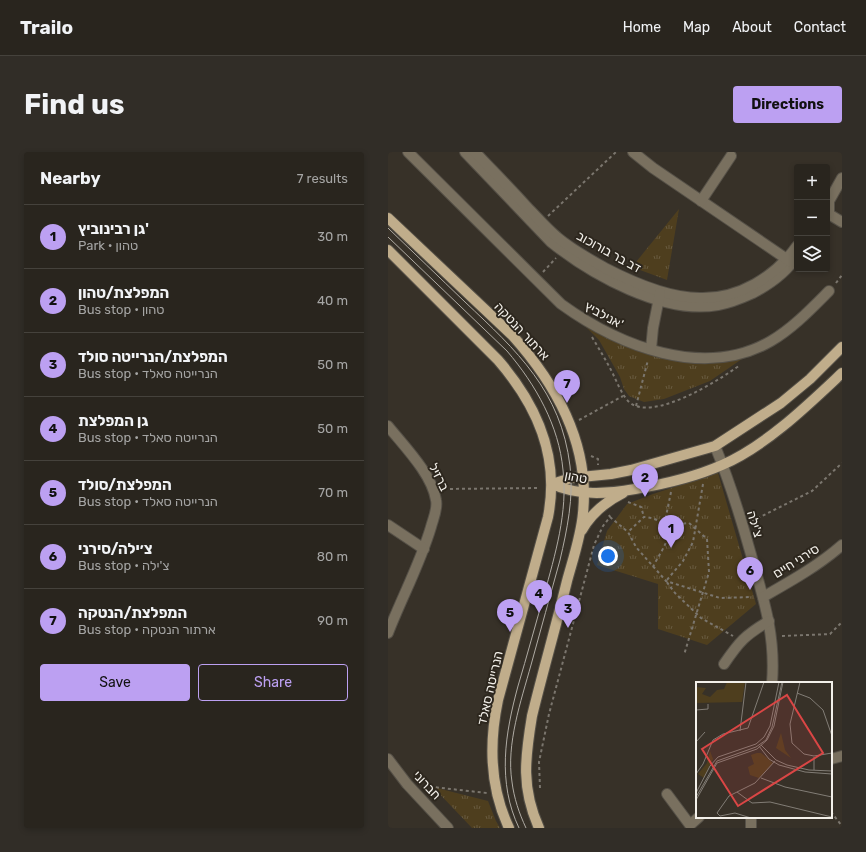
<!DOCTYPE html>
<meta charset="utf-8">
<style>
:root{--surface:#29251e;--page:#312d27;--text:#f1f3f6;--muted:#a5a5a4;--line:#45423c;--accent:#bca0f2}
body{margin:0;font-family:Rubik,Heebo,sans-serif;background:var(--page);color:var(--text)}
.controls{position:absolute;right:12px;top:12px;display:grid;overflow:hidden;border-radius:4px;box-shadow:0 2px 6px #0003}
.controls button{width:36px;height:36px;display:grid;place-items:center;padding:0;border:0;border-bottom:1px solid var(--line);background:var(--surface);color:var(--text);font:20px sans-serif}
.you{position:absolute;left:220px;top:404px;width:14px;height:14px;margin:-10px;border:3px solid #fff;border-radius:50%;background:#1a73e8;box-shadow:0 0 0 6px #1a73e833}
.badge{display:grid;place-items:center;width:26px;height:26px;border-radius:50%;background:var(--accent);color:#111;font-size:13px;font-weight:700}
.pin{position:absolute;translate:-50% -33px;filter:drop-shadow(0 1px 2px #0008)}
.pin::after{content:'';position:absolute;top:21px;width:14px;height:12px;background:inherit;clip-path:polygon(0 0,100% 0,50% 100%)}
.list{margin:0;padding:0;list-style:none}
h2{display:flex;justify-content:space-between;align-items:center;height:52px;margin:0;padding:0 16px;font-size:17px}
h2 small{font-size:13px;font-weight:400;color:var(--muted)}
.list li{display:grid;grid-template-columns:26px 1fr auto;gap:12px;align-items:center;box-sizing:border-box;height:64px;padding:0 16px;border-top:1px solid var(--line)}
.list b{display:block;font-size:15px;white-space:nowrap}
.list p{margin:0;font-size:13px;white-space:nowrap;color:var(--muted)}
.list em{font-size:13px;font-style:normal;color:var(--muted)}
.actions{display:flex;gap:8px;padding:12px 16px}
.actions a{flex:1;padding:9px 0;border:1px solid var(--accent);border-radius:4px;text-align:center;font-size:14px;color:var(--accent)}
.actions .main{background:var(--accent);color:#111}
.icon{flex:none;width:22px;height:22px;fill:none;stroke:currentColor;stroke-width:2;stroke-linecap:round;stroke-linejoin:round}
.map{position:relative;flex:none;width:454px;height:676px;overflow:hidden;border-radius:4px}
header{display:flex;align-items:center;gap:24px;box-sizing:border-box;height:56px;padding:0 20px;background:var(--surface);border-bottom:1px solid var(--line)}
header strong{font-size:19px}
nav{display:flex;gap:22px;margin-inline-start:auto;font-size:14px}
.intro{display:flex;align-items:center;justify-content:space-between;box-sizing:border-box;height:96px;padding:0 24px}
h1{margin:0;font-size:28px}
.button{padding:10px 18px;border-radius:4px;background:var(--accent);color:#111;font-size:14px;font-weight:700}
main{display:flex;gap:24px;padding:0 24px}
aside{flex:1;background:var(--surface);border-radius:4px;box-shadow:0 2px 6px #0003}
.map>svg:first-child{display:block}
.park{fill:url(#park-tufts)}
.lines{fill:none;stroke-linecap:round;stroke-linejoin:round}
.minor-casing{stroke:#555047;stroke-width:12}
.major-casing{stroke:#555047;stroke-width:12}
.path{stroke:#7b766e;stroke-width:2;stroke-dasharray:3 3;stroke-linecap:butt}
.minor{stroke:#79705f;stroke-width:10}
.major{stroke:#c0ad8b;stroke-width:10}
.tram{stroke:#afaba4;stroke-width:1}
.labels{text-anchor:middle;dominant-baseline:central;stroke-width:4;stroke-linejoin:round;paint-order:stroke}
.street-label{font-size:13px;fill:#f3f0ea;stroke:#2d271e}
.inset-road{fill:none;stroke:#827d76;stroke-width:1}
.view{fill:#da4645;fill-opacity:0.15;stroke:#da4645;stroke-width:2}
.inset-edge{fill:none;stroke:#f3f0ea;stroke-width:2}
</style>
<header>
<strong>Trailo</strong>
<nav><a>Home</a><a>Map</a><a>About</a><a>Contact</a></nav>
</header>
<div class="intro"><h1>Find us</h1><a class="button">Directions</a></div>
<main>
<aside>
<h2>Nearby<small>7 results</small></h2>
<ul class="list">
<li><span class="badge">1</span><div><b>גן רבינוביץ'</b><p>Park · טהון</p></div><em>30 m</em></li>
<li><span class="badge">2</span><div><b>המפלצת/טהון</b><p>Bus stop · טהון</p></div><em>40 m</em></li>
<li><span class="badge">3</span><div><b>המפלצת/הנרייטה סולד</b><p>Bus stop · הנרייטה סאלד</p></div><em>50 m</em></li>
<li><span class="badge">4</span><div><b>גן המפלצת</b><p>Bus stop · הנרייטה סאלד</p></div><em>50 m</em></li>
<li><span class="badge">5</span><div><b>המפלצת/סולד</b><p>Bus stop · הנרייטה סאלד</p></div><em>70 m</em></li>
<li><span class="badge">6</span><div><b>צ׳ילה/סירני</b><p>Bus stop · צ'ילה</p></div><em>80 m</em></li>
<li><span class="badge">7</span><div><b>המפלצת/הנטקה</b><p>Bus stop · ארתור הנטקה</p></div><em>90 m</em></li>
</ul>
<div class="actions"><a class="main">Save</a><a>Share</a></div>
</aside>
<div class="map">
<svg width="454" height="676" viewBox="0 0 454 676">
<defs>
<pattern id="park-tufts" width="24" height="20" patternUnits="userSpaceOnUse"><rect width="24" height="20" fill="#4e3e1e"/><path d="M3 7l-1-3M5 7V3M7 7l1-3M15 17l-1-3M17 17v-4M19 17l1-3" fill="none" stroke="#685a3f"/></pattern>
</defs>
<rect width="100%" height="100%" fill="#373128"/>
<g class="park">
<path d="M291 57 279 128 244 115Z"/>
<path d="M192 169 283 206 367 198 322 229 276 247 256 250 241 244 236 237 232 225 211 188Z"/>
<path d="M330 321 368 452 319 493 270 477V432L209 413 219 379 239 352 265 342Z"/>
<path d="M45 635 100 649 108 669 112 676H84Z"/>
</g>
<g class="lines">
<defs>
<g id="minor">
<path d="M20 0 173 152C231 194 316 228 383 189 405 176 423 157 441 139"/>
<path d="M77 0 163 90C204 123 276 163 330 153 342 151 354 146 365 141 382 132 398 121 409 104"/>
<path d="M87 0C104 18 122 36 139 55 149 65 158 76 169 85 183 97 201 107 217 116 244 130 281 146 312 146 351 147 387 125 409 94"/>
<path d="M245 0 265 16 403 110"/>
<path d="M313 49 343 4"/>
<path d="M439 61 454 70"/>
<path d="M441 61V49L454 26"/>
<path d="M263 197 265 176 272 141"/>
<path d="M0 274C16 294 44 322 48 348 50 357 45 367 43 375 32 412 14 445 0 481"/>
<path d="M327 294C341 328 352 363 362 399 375 445 388 483 384 531"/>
<path d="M0 373 36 397"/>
<path d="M375 445C403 429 430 414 454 393"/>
<path d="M336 512C351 490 357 483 381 469"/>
<path d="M0 607 19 632 60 676"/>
<path d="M443 607 454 604"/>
<path d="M279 642 302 673 311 665"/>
<path d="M363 676V665"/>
</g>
<g id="major">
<path d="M0 66 124 183C168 232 202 293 195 361 193 384 185 407 179 429 168 474 155 519 144 564 137 606 133 636 151 676"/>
<path d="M0 98 110 208C149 253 172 304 160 365L110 548C101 591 102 636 121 676"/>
<path d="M164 332 183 326 223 322 243 318 327 294 393 251 422 227 454 195"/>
<path d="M164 332C190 344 219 342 247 337 277 332 307 325 334 313 378 294 420 253 454 221"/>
<path d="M194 378C203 362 219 349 235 341"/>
</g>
</defs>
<use href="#minor" class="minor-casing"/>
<use href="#major" class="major-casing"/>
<g class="path">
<path d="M160 64 228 0"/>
<path d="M155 120 168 106"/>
<path d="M448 131 454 123"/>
<path d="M204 185C211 197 218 208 224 220 229 230 233 241 240 249 262 272 332 228 352 213"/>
<path d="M248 254 260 208"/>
<path d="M191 268 235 244"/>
<path d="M203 304 210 307V313"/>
<path d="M315 332 305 390 295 409 278 429 287 441 313 466 345 484"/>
<path d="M56 337 152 336"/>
<path d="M283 340 276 374 301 371 319 387 321 420 296 503"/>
<path d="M240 350 253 355 256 365"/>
<path d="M222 365 240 380"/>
<path d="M364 369 424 339 454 311"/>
<path d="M265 415C268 408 279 392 279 386 279 371 269 366 256 365L240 380 248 395 278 429 332 446 364 445"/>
<path d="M394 484 442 482 454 470"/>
<path d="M36 634 99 641"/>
<path d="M152 636 151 610 161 562 206 393 215 374 222 365 221 363"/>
<path d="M443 660 454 674"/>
</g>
<use href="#minor" class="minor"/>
<use href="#major" class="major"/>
<g class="tram">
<path d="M0 76C26 101 51 125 77 150 129 199 173 239 182 314 186 345 179 378 172 408 162 443 153 478 143 513 133 549 118 592 124 630 126 646 131 661 138 676"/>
<path d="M0 85 119 199C148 233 171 274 175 318 180 360 167 403 156 443 147 474 139 504 130 534 117 582 109 630 131 676"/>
</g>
</g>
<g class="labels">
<g class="street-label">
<text transform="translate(221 100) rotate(29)">דב בר בורוכוב</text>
<text transform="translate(216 163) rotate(29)">אנילביץ'</text>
<text transform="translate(134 179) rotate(47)">ארתור הנטקה</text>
<text transform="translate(51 325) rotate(63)">ברזיל</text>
<text transform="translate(188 325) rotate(11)">טהון</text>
<text transform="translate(367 372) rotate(73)">צ'ילה</text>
<text transform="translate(408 409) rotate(-32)">סירני חיים</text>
<text transform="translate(102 536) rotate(-77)">הנרייטה סאלד</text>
<text transform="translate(39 633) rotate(47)">חברוני</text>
</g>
</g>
<g transform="translate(308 530)">
<rect width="136" height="136" fill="#373128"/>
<path d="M31 0H49L46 20 0 21V5L10 6 6 12 14 15 21 8 28 7Z" fill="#4e3e1e"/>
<path d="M85 51 89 68 95 76 80 66ZM14 69 17 77 8 96 2 92 11 81ZM61 71H65L77 81 63 96 54 93 52 85 58 82 55 73Z" fill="#4e3e1e"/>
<path class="inset-road" d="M104 0 94 42 96 61 108 72 118 74 136 71M101 11 114 16 127 28 136 54M0 28 12 27V22M44 49 50 0M0 60 9 50M65 63 80 78 91 83 113 88 136 89M63 64 73 77 83 83 109 90 136 92M118 88V75M0 92 7 82 17 58 27 52 52 46 68 0M65 96 89 105 136 115M41 110 56 121 74 120 136 135M0 111 14 84 22 75 60 62 68 55 74 44 83 0M0 115 21 79 60 65 70 58 76 45 86 0M0 118 21 81 61 67 71 58 78 44 87 0M55 136 39 131 24 134 21 131 33 114 59 101 79 79"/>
<path class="view" d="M91 13 127 71 42 124 6 67Z"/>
<rect width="136" height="136" class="inset-edge"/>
</g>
</svg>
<div class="controls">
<button>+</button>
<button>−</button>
<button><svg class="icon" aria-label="layers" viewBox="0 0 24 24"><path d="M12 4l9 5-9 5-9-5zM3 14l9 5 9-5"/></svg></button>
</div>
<div class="you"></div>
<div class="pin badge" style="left:283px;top:396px">1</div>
<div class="pin badge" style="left:257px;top:345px">2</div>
<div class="pin badge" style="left:180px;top:476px">3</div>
<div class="pin badge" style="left:151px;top:461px">4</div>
<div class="pin badge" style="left:122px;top:480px">5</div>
<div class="pin badge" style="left:362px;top:438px">6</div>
<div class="pin badge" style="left:179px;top:251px">7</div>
</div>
</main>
